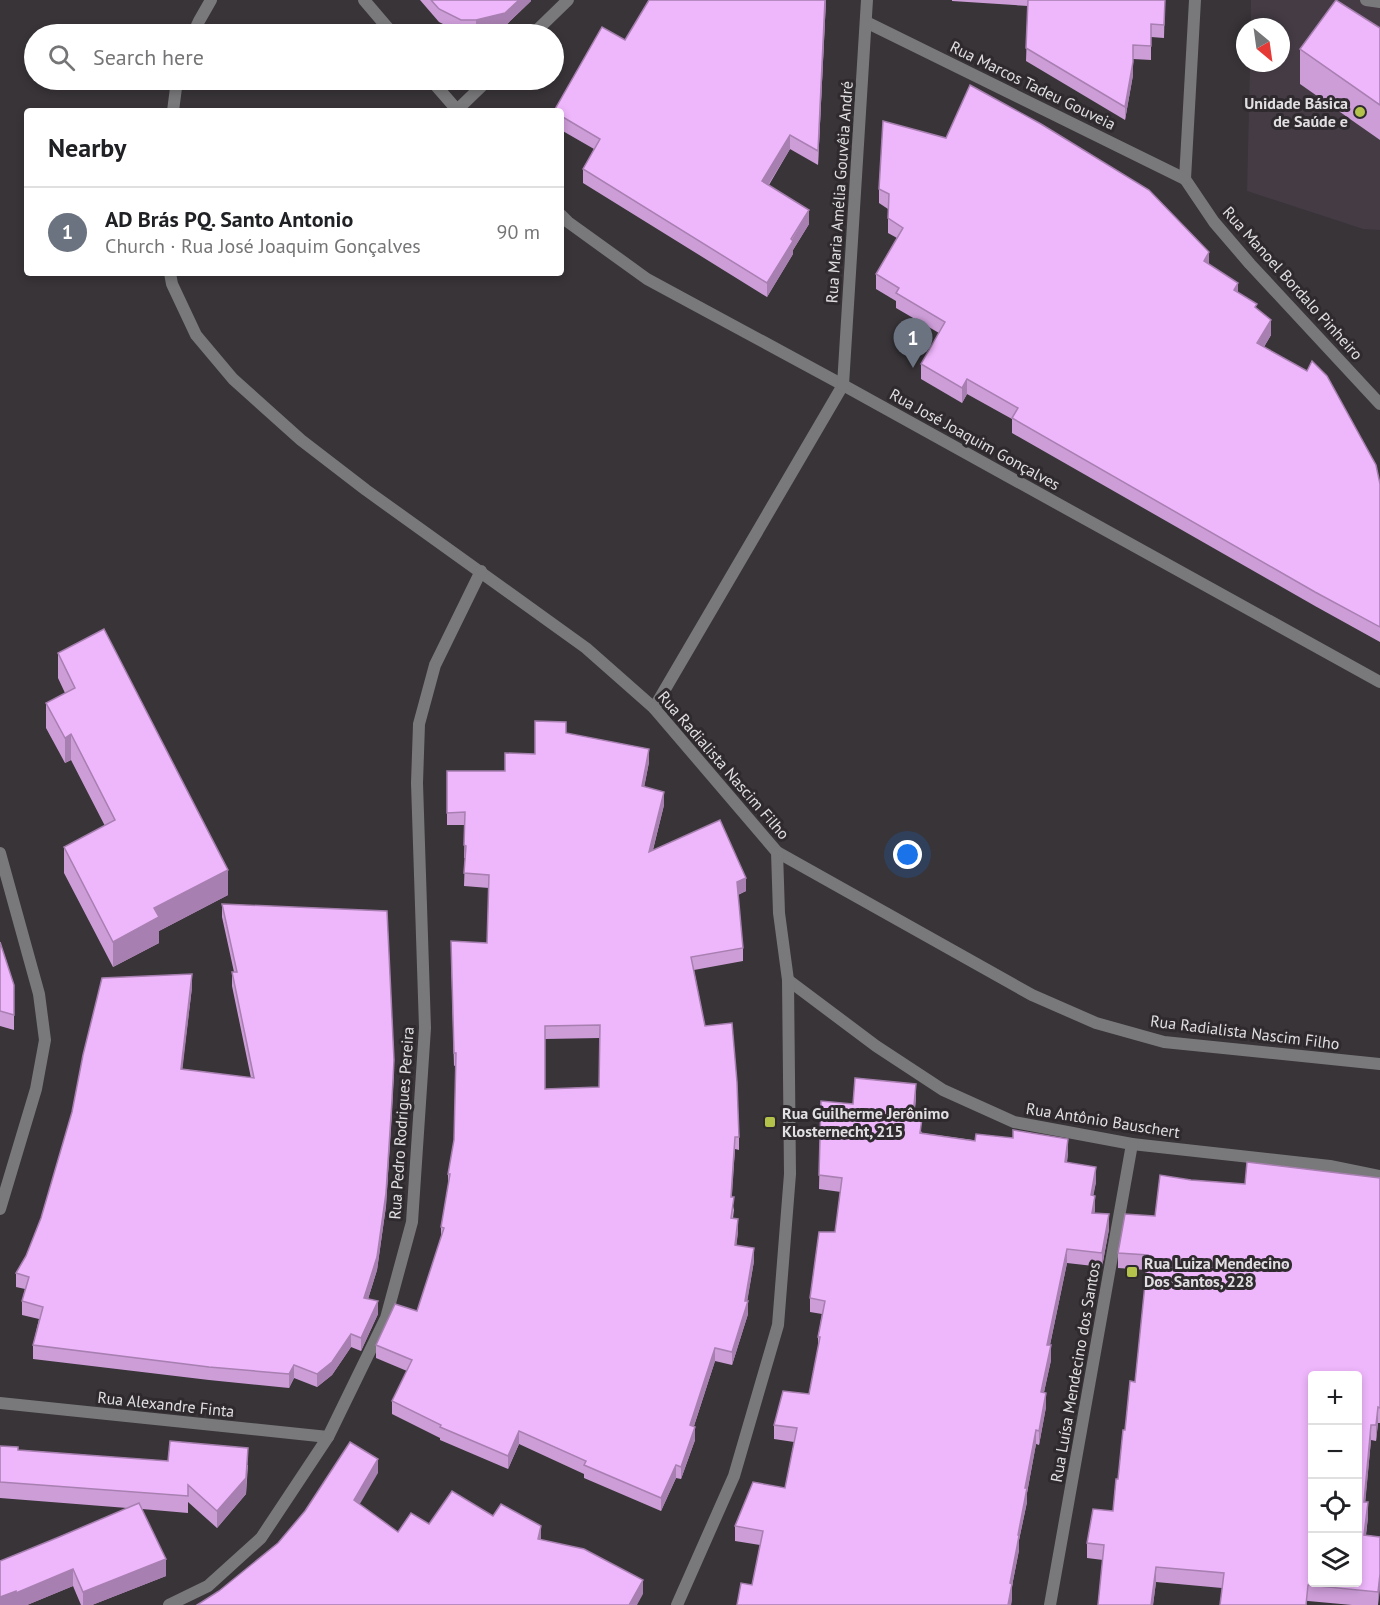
<!DOCTYPE html>
<meta charset="utf-8">
<style>
:root{--surface:#fff;--page:#f2f2f2;--text:#202124;--muted:#757577;--line:#e0e0e0;--accent:#d93025}
body{margin:0;font-family:"PT Sans",sans-serif;background:var(--page);color:var(--text)}
.controls{position:absolute;right:18px;bottom:18px;display:grid;overflow:hidden;border-radius:6px;box-shadow:0 3px 9px #0003}
.controls button{width:54px;height:54px;display:grid;place-items:center;padding:0;border:0;border-bottom:2px solid var(--line);background:var(--surface);color:var(--text);font:30px sans-serif}
.compass{position:absolute;left:1236px;top:18px;width:54px;height:54px;border-radius:50%;background:var(--surface);box-shadow:0 3px 9px #0003;rotate:151deg}
.you{position:absolute;left:908px;top:855px;width:21px;height:21px;margin:-15px;border:4px solid #fff;border-radius:50%;background:#1a73e8;box-shadow:0 0 0 9px #1a73e833}
.badge{display:grid;place-items:center;width:39px;height:39px;border-radius:50%;background:var(--accent);color:#fff;font-size:20px;font-weight:700}
.pin{position:absolute;translate:-50% -50px;filter:drop-shadow(0 2px 3px #0008)}
.pin::after{content:'';position:absolute;top:32px;width:21px;height:18px;background:inherit;clip-path:polygon(0 0,100% 0,50% 100%)}
.list{margin:0;padding:0;list-style:none}
h2{display:flex;justify-content:space-between;align-items:center;height:78px;margin:0;padding:0 24px;font-size:26px}
h2 small{font-size:20px;font-weight:400;color:var(--muted)}
.list li{display:grid;grid-template-columns:39px 1fr auto;gap:18px;align-items:center;box-sizing:border-box;height:90px;padding:0 24px;border-top:2px solid var(--line)}
.list b{display:block;font-size:22px;white-space:nowrap}
.list p{margin:0;font-size:20px;white-space:nowrap;color:var(--muted)}
.list em{font-size:20px;font-style:normal;color:var(--muted)}
.icon{flex:none;width:33px;height:33px;fill:none;stroke:currentColor;stroke-width:2;stroke-linecap:round;stroke-linejoin:round}
.map{position:relative;flex:none;width:1380px;height:1605px;overflow:hidden}
.search{position:absolute;background:var(--surface);box-shadow:0 3px 9px #0003;left:24px;top:24px;width:540px;height:66px;display:flex;align-items:center;gap:15px;box-sizing:border-box;padding:0 21px;border-radius:33px;color:var(--muted);font-size:22px}
.panel{position:absolute;background:var(--surface);box-shadow:0 3px 9px #0003;left:24px;top:108px;width:540px;height:168px;border-radius:6px}
.map>svg:first-child{display:block}
.built{fill:#443b44}
.lines{fill:none;stroke-linecap:round;stroke-linejoin:round}
.lane{stroke:#79787a;stroke-width:12}
.street{stroke:#79787a;stroke-width:12}
.wall{fill:#cd9dd8;fill-rule:evenodd}
.shaded-wall{fill:#a77fb0}
.building{fill:#eeb6fb;stroke:#a77fb0;stroke-width:1.5;fill-rule:evenodd}
.poi-dot{fill:#b3c24b;stroke:#2e2a2e;stroke-width:2}
.labels{text-anchor:middle;dominant-baseline:central;stroke-width:6;stroke-linejoin:round;paint-order:stroke}
.street-label{font-size:16px;fill:#e1dfe1;stroke:#2e2a2e}
.poi-label{font-size:16px;font-weight:bold;fill:#e1dfe1;stroke:#2e2a2e;text-anchor:start}
</style>
<div class="map">
<svg width="1380" height="1605" viewBox="0 0 1380 1605">
<rect width="100%" height="100%" fill="#383438"/>
<path class="built" d="M1251 0H1380V230L1363 229 1247 191 1250 63H1281V27H1251Z"/>
<g class="lines">
<g class="lane">
<path d="M1366 0 1380 2"/>
<path d="M654 708 843 385"/>
</g>
<g class="street">
<path d="M364 0 393 34"/>
<path d="M1195 0 1185 179 1214 222 1250 264 1380 404"/>
<path d="M866 22 1185 179"/>
<path d="M193 34 199 21 211 0"/>
<path d="M533 34 568 0"/>
<path d="M431 80 458 111"/>
<path d="M457 110 488 80"/>
<path d="M173 111 177 80"/>
<path d="M561 215 568 222 647 279 843 385 1380 682"/>
<path d="M170 273 172 284 196 335 233 379 301 440 366 490 586 648 654 708 777 852 1032 995 1096 1023 1164 1042 1380 1064"/>
<path d="M843 385 867 0"/>
<path d="M0 853 39 994 45 1040 36 1089 0 1209"/>
<path d="M788 980 876 1046 943 1090 1014 1122 1132 1144 1330 1166 1380 1176"/>
<path d="M0 1403 328 1437"/>
<path d="M169 1605 208 1586 261 1538 328 1437 386 1318 412 1222 425 1028 417 783 419 724 435 665 481 571"/>
<path d="M677 1605 734 1476 778 1325 790 1174 788 980 779 913 777 852"/>
<path d="M1050 1605 1132 1144"/>
</g>
</g>
<g class="wall">
<path d="M420 0H531V1L505 26 476 33H461L439 22Z"/>
<path d="M826 0 818 165 790 149 769 185 809 224 793 250V254L767 297 583 183V169L594 149 561 130V111L625 40Z"/>
<path d="M952 0H1165L1164 38 1151 37V60L1133 59V75L1125 120 1026 61 1028 6 952 1Z"/>
<path d="M1380 28V140L1300 84V49Z"/>
<path d="M879 189 1209 265 1238 292 1257 309 1271 335 1264 347 1380 484V642L1315 606 1012 433V419L967 394 962 403 921 379V364L939 333 896 308V301L876 289V274L897 238 888 233V209L879 203Z"/>
<path d="M58 653 228 895 159 931V943L113 967 64 873V847L105 826 71 760 65 763 46 728V703L65 693 58 678Z"/>
<path d="M566 733 649 762 644 787 664 805 653 850 746 891 738 895 743 948V961L694 970 705 1026 739 1137V1150L735 1149 731 1197 734 1210 733 1218 738 1232 736 1245 754 1261 747 1301 748 1314 732 1365 715 1361 694 1426 695 1440 681 1479 676 1478 661 1511 584 1478V1474L519 1444 508 1469 440 1440V1438L392 1414V1401L407 1371 376 1358V1345L417 1311 441 1239V1227L448 1186V1174L454 1140 456 1065 454 1066 451 954 487 943 489 888 464 886 465 858H464L465 825H447V771H505L535 754ZM600 1038 599 1087 545 1089V1039Z"/>
<path d="M222 904 394 1073 386 1206 377 1270 368 1299 378 1314 361 1351 351 1347 332 1375 317 1387 294 1378 289 1388 209 1380 33 1359V1345L39 1319 22 1315V1301L25 1289 16 1287V1273L192 987 182 1069 251 1078 232 986V972H234L222 917Z"/>
<path d="M0 942 14 985V1030L0 1026Z"/>
<path d="M916 1098 914 1116 922 1133 1068 1153 1067 1162 1096 1182 1093 1195 1095 1210 1094 1214 1109 1229 1102 1267 1067 1263 1050 1345 1051 1360 1044 1392 1046 1407 1039 1445 1036 1444 1027 1493V1502L1019 1540V1550L1012 1586V1598L1011 1605H737L752 1585 760 1545 735 1541V1526L785 1488 794 1442 774 1439V1425L809 1394 818 1347V1337L822 1314 810 1312V1298L835 1232 841 1192 819 1189 821 1101 853 1104Z"/>
<path d="M1380 1178V1423H1378L1376 1441 1371 1440 1365 1502 1368 1517 1366 1535 1380 1537 1378 1605H1352L1308 1601 1222 1588 1156 1582 1153 1605H1098L1103 1560 1087 1558V1543L1113 1511 1125 1430 1135 1382 1147 1270 1118 1268V1253L1191 1180 1245 1184Z"/>
<path d="M0 1446 18 1450 168 1461 248 1465 246 1494 217 1528 188 1502V1513L142 1509 166 1576 92 1605H81L73 1586 27 1605H0L59 1537 127 1508 0 1498Z"/>
</g>
<g class="shaded-wall">
<path d="M519 0H531V1L505 26 476 33V20Z"/>
<path d="M825 0H826L818 165V151Z"/>
<path d="M1133 62V75L1125 120V107Z"/>
<path d="M790 135V149L762 195V181Z"/>
<path d="M809 210V224L793 250V254L767 297V283Z"/>
<path d="M1209 252V267L1204 261Z"/>
<path d="M1238 283V298L1234 290Z"/>
<path d="M1271 320V335L1257 358V343Z"/>
<path d="M967 379V394L962 403V388Z"/>
<path d="M71 734V760L65 763V738Z"/>
<path d="M649 749V762L642 799V786Z"/>
<path d="M664 792V805L649 865V852Z"/>
<path d="M228 870V895L159 931V943L113 967V942L154 908Z"/>
<path d="M746 878V891L737 895V882Z"/>
<path d="M192 974V987L181 1082V1069Z"/>
<path d="M394 1060 392 1113 386 1206 377 1270 364 1312V1298Z"/>
<path d="M916 1084V1098L913 1131V1116Z"/>
<path d="M735 1137V1149L731 1210V1197Z"/>
<path d="M1068 1139V1153L1065 1176V1162Z"/>
<path d="M1096 1167V1182L1091 1209V1195Z"/>
<path d="M1095 1196V1210L1092 1228V1213Z"/>
<path d="M1109 1214V1229L1102 1267V1253Z"/>
<path d="M738 1219V1232L735 1258V1245Z"/>
<path d="M754 1248V1261L747 1303 748 1301V1314L732 1365V1352L745 1301Z"/>
<path d="M1067 1249V1263L1047 1359V1345Z"/>
<path d="M378 1301V1314L361 1351V1338Z"/>
<path d="M351 1334V1347L332 1375 317 1387V1374Z"/>
<path d="M1051 1345V1360L1041 1406V1392Z"/>
<path d="M715 1348V1361L690 1438V1425Z"/>
<path d="M294 1365V1378L289 1388V1374Z"/>
<path d="M1046 1393V1407L1039 1445V1431Z"/>
<path d="M1378 1407V1423L1376 1441V1425Z"/>
<path d="M1371 1425V1440L1364 1517V1502Z"/>
<path d="M695 1427V1440L681 1479V1467Z"/>
<path d="M1036 1430V1444L1027 1493V1502L1019 1540V1550L1012 1586V1598L1011 1605H1008L1010 1583 1025 1488Z"/>
<path d="M519 1431V1444L508 1469V1456Z"/>
<path d="M248 1448 246 1494 217 1528V1511Z"/>
<path d="M378 1459V1473L354 1514V1500Z"/>
<path d="M676 1465V1478L661 1511V1498Z"/>
<path d="M1368 1502V1517L1364 1550V1535Z"/>
<path d="M541 1526V1540L538 1539Z"/>
<path d="M166 1559V1576L92 1605H83V1592Z"/>
<path d="M1156 1567V1582L1153 1605H1151Z"/>
<path d="M73 1569V1586L27 1605H16V1593Z"/>
<path d="M1380 1574V1590L1378 1605V1592Z"/>
<path d="M643 1580V1594L637 1605H629Z"/>
<path d="M16 1591V1605H0V1597Z"/>
</g>
<g class="building">
<path d="M431 0H519L505 13 476 20H461L439 9Z"/>
<path d="M649 0H825L818 151 790 135 762 181 809 210 791 239 793 241 767 283 583 169 600 139 561 116V111H554L602 27 625 40Z"/>
<path d="M1028 0H1165L1164 25 1151 24V46L1133 45V62L1125 107 1026 48Z"/>
<path d="M1336 0 1380 28V105L1300 49Z"/>
<path d="M970 85 1041 124 1149 190 1209 252 1204 261 1238 283 1234 290 1257 304 1255 307 1271 320 1257 343 1307 371 1312 361 1327 376 1376 465 1380 484V627L1315 592 1012 418 1018 408 967 379 962 388 921 364 945 322 896 293 899 288 876 274 903 228 888 218 889 194 879 189 883 121 946 138Z"/>
<path d="M104 629 228 870 154 908 159 917 113 942 64 847 115 820 71 734 65 738 46 703 75 688 58 653Z"/>
<path d="M535 721 566 722V733L649 749 642 786 664 792 649 852 720 820 746 878 737 882 743 948 691 957 705 1026 732 1023 737 1082 739 1137H735L731 1197H734L731 1218 738 1219 735 1245 754 1248 745 1301H748L732 1352 715 1348 690 1425 695 1427 681 1467 676 1465 661 1498 584 1465 586 1461 519 1431 508 1456 440 1427 441 1425 392 1401 412 1360 376 1345 395 1304 417 1311 444 1228 441 1227 450 1174H448L454 1140 456 1053H454L451 941 487 943 489 875 464 873 466 846 464 845 465 812 447 813V771H505V753L535 754ZM600 1025 599 1087 545 1089V1026Z"/>
<path d="M222 904 387 911 394 1060 392 1100 386 1193 377 1257 364 1298 378 1301 361 1338 351 1334 332 1362 317 1374 294 1365 289 1374 209 1367 33 1345 43 1307 22 1301 29 1277 16 1273 26 1256 41 1218 72 1112 83 1055 102 978 192 974 181 1069 254 1078 232 972H237Z"/>
<path d="M0 942 14 985V1015L0 1011Z"/>
<path d="M855 1078 916 1084 913 1116 922 1118 920 1133 975 1141 976 1134 1013 1138V1130L1068 1139 1065 1162 1096 1167 1091 1195 1095 1196 1092 1213 1109 1214 1102 1253 1067 1249 1047 1345H1051L1041 1392 1046 1393 1039 1431 1036 1430 1025 1488H1027L1018 1535 1019 1536 1010 1583 1012 1584 1008 1605H737L741 1583 752 1585 763 1531 735 1526 753 1482 785 1488 797 1428 774 1425 783 1391 809 1394 820 1337H818L825 1301 810 1298 819 1232H835L842 1178 819 1175 821 1101 853 1104Z"/>
<path d="M1247 1162 1380 1178V1408L1378 1407 1376 1425H1371L1364 1502H1368L1364 1535 1380 1537V1574L1378 1592 1308 1585 1306 1605H1220L1224 1573 1156 1567 1151 1605H1098L1104 1545 1087 1543 1093 1509 1113 1511 1116 1479H1118L1123 1430H1125L1130 1381 1135 1382 1148 1255 1118 1253 1125 1214 1155 1216 1160 1175 1191 1180 1245 1184ZM1312 1376H1358V1582H1312Z"/>
<path d="M170 1441 248 1448 246 1478 217 1511 188 1485V1496L0 1482V1446L18 1447V1450L168 1461Z"/>
<path d="M350 1442 378 1459 354 1500 398 1532 411 1513 429 1524 452 1491 493 1516 501 1504 541 1526 538 1539 584 1549 643 1580 629 1605H197L219 1591 278 1543 305 1511Z"/>
<path d="M139 1503 166 1559 83 1592 73 1569 16 1593V1591L0 1597V1561L59 1537Z"/>
</g>
<g class="poi-dot">
<circle cx="1360" cy="112" r="6"/>
<rect x="764" y="1116" width="12" height="12" rx="3"/>
<rect x="1126" y="1266" width="12" height="12" rx="3"/>
</g>
<g class="labels">
<g class="street-label">
<text transform="translate(1033 85) rotate(26)">Rua Marcos Tadeu Gouveia</text>
<text transform="translate(839 192) rotate(-86)">Rua Maria Amélia Gouvêia André</text>
<text transform="translate(1293 283) rotate(48)">Rua Manoel Bordalo Pinheiro</text>
<text transform="translate(975 439) rotate(29)">Rua José Joaquim Gonçalves</text>
<text transform="translate(724 765) rotate(49)">Rua Radialista Nascim Filho</text>
<text transform="translate(1245 1032) rotate(7)">Rua Radialista Nascim Filho</text>
<text transform="translate(1103 1120) rotate(9)">Rua Antônio Bauschert</text>
<text transform="translate(401 1123) rotate(-86)">Rua Pedro Rodrigues Pereira</text>
<text transform="translate(1075 1372) rotate(-80)">Rua Luísa Mendecino dos Santos</text>
<text transform="translate(166 1404) rotate(6)">Rua Alexandre Finta</text>
</g>
<g class="poi-label">
<text x="1348" y="103" text-anchor="end">Unidade Básica<tspan x="1348" dy="18">de Saúde e</tspan></text>
<text x="782" y="1113">Rua Guilherme Jerônimo<tspan x="782" dy="18">Klosternecht, 215</tspan></text>
<text x="1144" y="1263">Rua Luiza Mendecino<tspan x="1144" dy="18">Dos Santos, 228</tspan></text>
</g>
</g>
</svg>
<div class="controls">
<button>+</button>
<button>−</button>
<button><svg class="icon" aria-label="locate" viewBox="0 0 24 24"><circle cx="12" cy="12" r="6"/><path d="M12 2v4M12 18v4M2 12h4M18 12h4"/></svg></button>
<button><svg class="icon" aria-label="layers" viewBox="0 0 24 24"><path d="M12 4l9 5-9 5-9-5zM3 14l9 5 9-5"/></svg></button>
</div>
<svg class="compass" viewBox="-18 -18 36 36"><path d="M0-13l5 13h-10z" fill="#e53935"/><path d="M0 13l5-13h-10z" fill="#757577"/></svg>
<div class="you"></div>
<div class="pin badge" style="left:913px;top:368px;background:#6b7280">1</div>
<div class="search"><svg class="icon" aria-label="search" viewBox="0 0 24 24"><circle cx="10" cy="10" r="6"/><path d="M15 15l6 6"/></svg>Search here</div>
<section class="panel">
<h2>Nearby<small></small></h2>
<ul class="list">
<li><span class="badge" style="background:#6b7280">1</span><div><b>AD Brás PQ. Santo Antonio</b><p>Church · Rua José Joaquim Gonçalves</p></div><em>90 m</em></li>
</ul>
</section>
</div>
